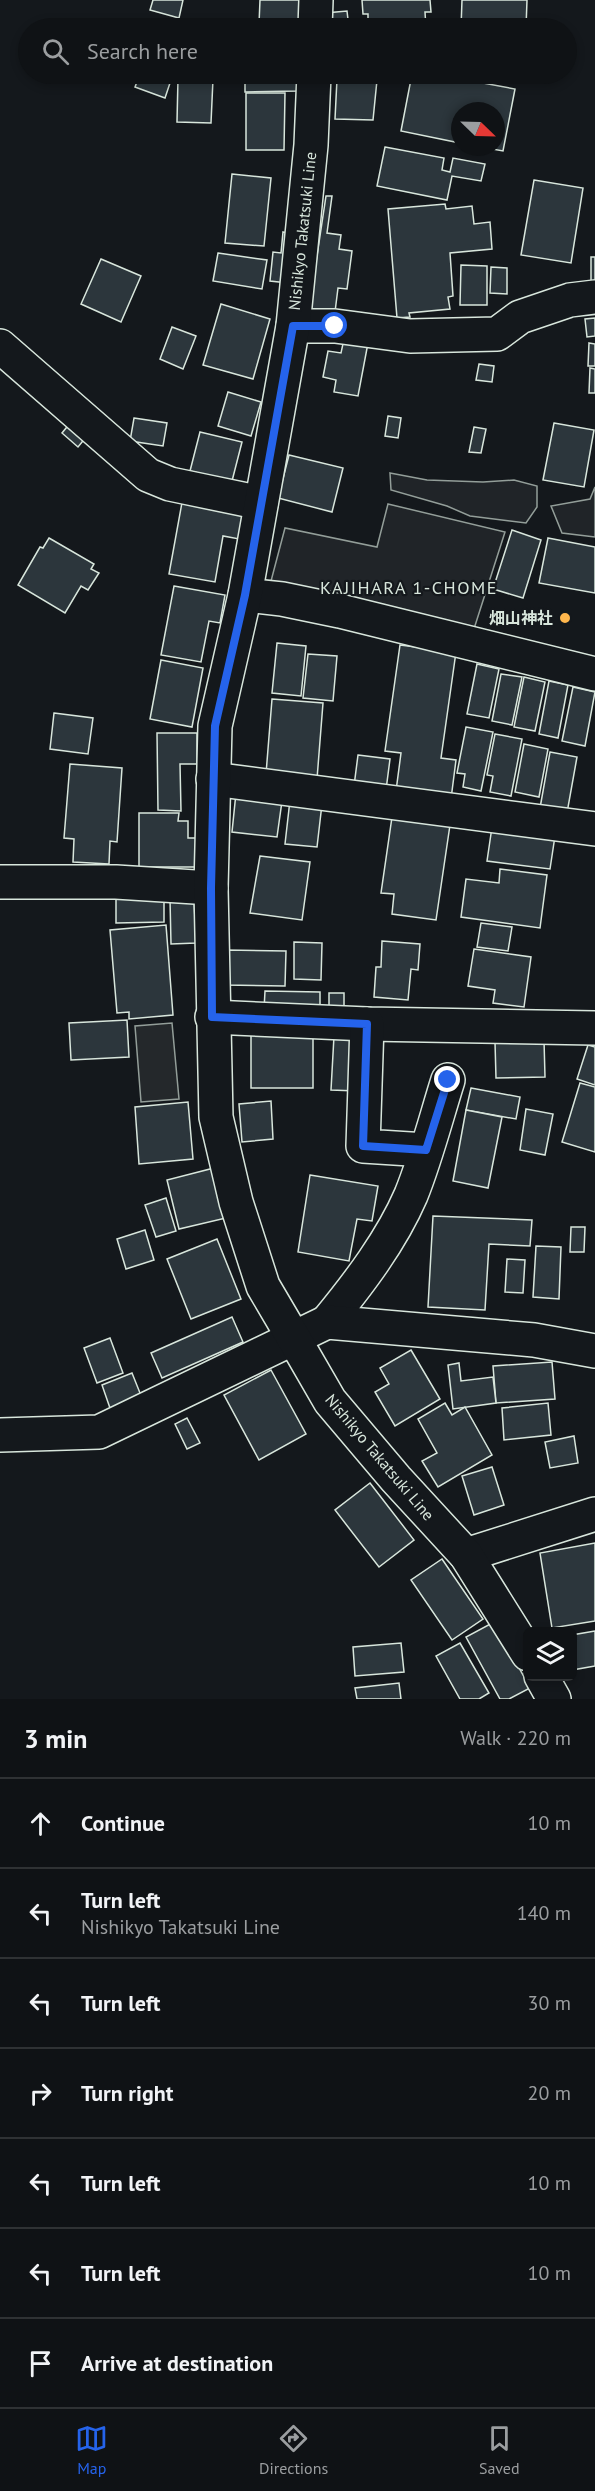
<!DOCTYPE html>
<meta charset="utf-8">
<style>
:root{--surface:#0f1215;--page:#181b1e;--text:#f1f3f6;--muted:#9b9ea0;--line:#2f3234;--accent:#2563eb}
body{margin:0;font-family:"PT Sans","Noto Sans JP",sans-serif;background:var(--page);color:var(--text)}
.controls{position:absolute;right:18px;bottom:18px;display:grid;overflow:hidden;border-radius:9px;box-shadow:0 3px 9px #0003}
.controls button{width:54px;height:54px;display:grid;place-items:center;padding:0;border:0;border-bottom:2px solid var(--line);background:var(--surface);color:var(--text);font:30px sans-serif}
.compass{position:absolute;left:451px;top:102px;width:54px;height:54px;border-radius:50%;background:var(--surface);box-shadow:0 3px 9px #0003;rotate:113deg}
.stop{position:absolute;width:18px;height:18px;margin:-14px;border:4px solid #2563eb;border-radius:50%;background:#fff}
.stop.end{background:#2563eb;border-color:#fff;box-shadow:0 2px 6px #0008}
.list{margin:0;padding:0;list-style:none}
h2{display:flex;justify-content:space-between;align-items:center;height:78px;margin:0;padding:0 24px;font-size:26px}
h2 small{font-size:20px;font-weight:400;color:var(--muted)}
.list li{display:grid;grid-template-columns:39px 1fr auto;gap:18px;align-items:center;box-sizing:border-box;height:90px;padding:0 24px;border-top:2px solid var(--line)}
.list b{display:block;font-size:22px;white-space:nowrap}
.list p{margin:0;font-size:20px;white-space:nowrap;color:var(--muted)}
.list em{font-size:20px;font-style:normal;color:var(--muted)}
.icon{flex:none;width:33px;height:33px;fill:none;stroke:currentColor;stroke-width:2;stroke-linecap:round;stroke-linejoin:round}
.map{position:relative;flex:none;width:595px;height:1699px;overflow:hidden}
.search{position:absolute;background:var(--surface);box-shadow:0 3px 9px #0003;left:18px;right:18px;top:18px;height:66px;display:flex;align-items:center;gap:15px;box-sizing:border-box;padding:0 21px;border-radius:33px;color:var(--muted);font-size:22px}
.sheet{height:708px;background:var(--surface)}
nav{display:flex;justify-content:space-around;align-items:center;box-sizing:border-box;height:84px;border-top:2px solid var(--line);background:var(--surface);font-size:16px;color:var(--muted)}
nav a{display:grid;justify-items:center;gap:3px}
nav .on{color:var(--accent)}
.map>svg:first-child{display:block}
.green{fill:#202428;stroke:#939e99;stroke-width:1.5}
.parking{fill:#24282b;stroke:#939e99;stroke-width:1.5}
.building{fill:#2c363c;stroke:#d8e6dc;stroke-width:1.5}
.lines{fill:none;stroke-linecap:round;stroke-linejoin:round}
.minor-casing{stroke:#d8e6dc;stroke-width:36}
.major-casing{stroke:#d8e6dc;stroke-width:36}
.minor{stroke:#14181c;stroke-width:33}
.major{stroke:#14181c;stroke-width:33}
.route{stroke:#2563eb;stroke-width:8}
.poi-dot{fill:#ffb74d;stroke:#14181c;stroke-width:2}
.labels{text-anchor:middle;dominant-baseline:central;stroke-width:4.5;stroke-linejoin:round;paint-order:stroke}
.street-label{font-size:16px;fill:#d8e6dc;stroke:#14181c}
.poi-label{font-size:16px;font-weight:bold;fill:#d8e6dc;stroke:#14181c;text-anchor:end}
.neighbourhood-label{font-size:18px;letter-spacing:1.5px;fill:#d8e6dc;stroke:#14181c}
</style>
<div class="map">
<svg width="595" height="1699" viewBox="0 0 595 1699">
<rect width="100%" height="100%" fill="#14181c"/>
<g class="green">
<path d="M390 473 427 480 483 482 514 480 537 486V507L526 523 470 516 447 506 391 490Z"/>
<path d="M595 487V537L562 533 551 506 590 499Z"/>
<path d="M388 504 505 532 472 635 280 591 271 581 285 528 377 547Z"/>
</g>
<path class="parking" d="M172 1023 179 1099 141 1102 135 1026Z"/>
<g class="building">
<path d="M153 0H183L179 18 150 10Z"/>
<path d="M260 0H301V22H290L289 28H244V24H259Z"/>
<path d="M362 0H430L431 12H425L426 28H368V14H363Z"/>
<path d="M462 0H527L526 28H461Z"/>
<path d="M347 11 349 28H327L325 13Z"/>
<path d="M140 74H173L165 98 135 87Z"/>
<path d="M245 74H297V91L245 92Z"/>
<path d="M412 74H434L515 89 503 151 481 147H496V111H460V143L401 131Z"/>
<path d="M178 78 213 79 211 123 177 122Z"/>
<path d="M337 79 377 80 373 120 335 119Z"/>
<path d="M246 93H285L284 150H246Z"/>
<path d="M385 147 444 158 442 170 450 172 453 158 485 164 481 181 452 176 447 200 377 186Z"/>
<path d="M232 174 271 178 264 246 225 243Z"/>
<path d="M534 180 583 188 571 263 521 255Z"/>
<path d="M326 196H332L327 233 341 235 339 249 352 251 347 289 338 288 335 312 309 309Z"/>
<path d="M445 204 446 209 472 206 474 224 490 222 492 249 450 253 453 296 448 297 450 309 409 313 410 317 397 318 388 209Z"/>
<path d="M283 232 294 234 288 283 270 281 273 252 281 253Z"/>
<path d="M218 253 267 260 262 289 213 281Z"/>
<rect x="591" y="257" width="4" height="26"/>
<path d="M101 259 141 276 121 322 81 304Z"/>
<path d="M461 265 487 266V305H460Z"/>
<path d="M491 267 507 268V294L490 293Z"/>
<path d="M221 304 270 319 253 379 203 365Z"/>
<path d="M595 318V336L587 337 585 319Z"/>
<path d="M172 327 196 336 183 369 160 359Z"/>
<path d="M344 339 368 343 358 396 334 392 336 380 323 377 328 351 341 353Z"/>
<path d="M589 343 595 344V366H588Z"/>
<path d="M479 364 494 366 492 382 476 380Z"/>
<path d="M590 368 595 369V393H589Z"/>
<path d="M228 392 261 402 251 436 218 426Z"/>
<path d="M388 416 401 418 398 438 385 436Z"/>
<path d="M75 417 91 431 78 447 62 433Z"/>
<path d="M134 418 167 423 163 446 130 441Z"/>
<path d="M554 423 594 430 584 487 543 480Z"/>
<path d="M474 427 486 429 481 453 469 452Z"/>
<path d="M200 432 242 442 232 481 190 471Z"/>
<path d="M289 455 343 468 332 512 278 498Z"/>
<path d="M183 497 245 508 239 539 223 536 215 582 169 574Z"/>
<path d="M512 530 541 540 523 598 493 589Z"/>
<path d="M49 538 94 564 91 569 99 573 88 590 81 586 65 613 18 585 40 547 43 548Z"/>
<path d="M548 538 595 547V593L539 583Z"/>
<path d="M174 586 225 595 220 623 209 621 201 662 161 655Z"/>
<path d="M277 643 306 646 301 696 272 693Z"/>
<path d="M400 645 456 652 441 758 456 760 451 799 396 791 401 753 385 751Z"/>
<path d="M308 654 337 656 333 701 303 698Z"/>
<path d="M161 660 203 668 192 727 150 719Z"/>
<path d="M477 664 499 669 489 718 467 714Z"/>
<path d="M501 674 522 677 512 725 492 721Z"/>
<path d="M524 677 545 682 535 731 514 727Z"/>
<path d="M549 681 568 685 558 738 539 734Z"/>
<path d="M573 687 595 692 585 746 562 741Z"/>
<path d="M272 699 323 703 317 779 266 774Z"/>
<path d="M54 713 93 718 88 754 50 749Z"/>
<path d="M466 727 493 732 481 791 463 787 465 774 457 773Z"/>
<path d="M157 733H197V764H180L181 811 158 810Z"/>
<path d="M495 734 522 739 511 796 490 792 493 776 487 775Z"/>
<path d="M524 744 548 749 539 797 515 792Z"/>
<path d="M550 752 577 757 567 813 540 808Z"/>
<path d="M358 755 390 759 386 790 354 786Z"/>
<path d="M70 764 122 768 117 842 110 841 109 864 73 862 74 839 64 838Z"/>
<path d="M236 793 282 801 277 837 232 832Z"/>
<path d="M290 800 322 804 317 847 285 844Z"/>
<path d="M139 813H179L178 821H188V838H198V867H139Z"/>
<path d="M392 817 450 825 436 920 392 914 394 894 381 893Z"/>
<path d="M492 827 555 836 550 869 487 861Z"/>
<path d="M260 856 310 862 302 920 250 913Z"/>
<path d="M500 869 547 875 540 928 461 917 466 879 499 883Z"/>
<path d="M116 893H164V922L116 923Z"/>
<path d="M194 898 196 943 171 944 170 899Z"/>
<path d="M481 923 512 927 508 951 477 947Z"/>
<path d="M166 925 173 1015 129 1019V1012L117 1013 110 930Z"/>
<path d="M382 941 420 944 418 970 411 969 408 1000 374 997 376 967H381Z"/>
<path d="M294 942 322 943 321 980 294 979Z"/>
<path d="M474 949 531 957 524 1007 493 1003 495 990 468 986Z"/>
<path d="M225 950 286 951 285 986 224 985Z"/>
<path d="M265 991 320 992V1011L264 1010Z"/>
<rect x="329" y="993" width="15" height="14"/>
<path d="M127 1020 129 1057 71 1060 69 1023Z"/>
<rect x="251" y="1031" width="62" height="57"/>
<path d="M334 1036 360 1037 357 1091 331 1090Z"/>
<path d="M544 1040 545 1077 496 1078 495 1042Z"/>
<path d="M588 1045 595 1047V1085L577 1079Z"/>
<path d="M580 1083 595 1087V1152L562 1142Z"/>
<path d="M471 1088 520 1097 516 1119 466 1110Z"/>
<path d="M271 1101 273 1139 242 1142 239 1104Z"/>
<path d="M188 1102 193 1159 139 1164 135 1107Z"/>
<path d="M526 1109 553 1114 545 1155 520 1150Z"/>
<path d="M466 1110 502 1117 488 1188 453 1181Z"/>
<path d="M214 1168 226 1218 179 1229 167 1180Z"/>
<path d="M310 1175 378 1186 372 1221 357 1219 349 1261 298 1252Z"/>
<path d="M166 1198 176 1231 156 1237 145 1205Z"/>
<path d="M433 1216 532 1220 530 1246 489 1244 485 1310 428 1307Z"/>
<path d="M571 1227H585L584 1252H570Z"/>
<path d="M145 1230 154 1260 126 1269 117 1239Z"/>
<path d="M217 1239 241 1299 191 1319 167 1259Z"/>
<path d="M536 1246 561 1247 559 1299 533 1297Z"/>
<path d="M507 1259 525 1260 523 1293 505 1292Z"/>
<path d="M232 1317 243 1342 162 1378 151 1353Z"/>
<path d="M110 1338 123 1373 97 1383 84 1348Z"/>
<path d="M411 1350 440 1399 395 1426 375 1392 389 1384 380 1368Z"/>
<path d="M552 1362 555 1399 496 1403 493 1366Z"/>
<path d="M459 1363 461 1381 493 1377 496 1403 453 1409 448 1365Z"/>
<path d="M271 1370 306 1434 259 1460 224 1395Z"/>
<path d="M132 1373 142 1398 111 1411 102 1385Z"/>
<path d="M445 1403 452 1415 465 1407 492 1455 438 1487 422 1461 437 1453 418 1419Z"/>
<path d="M548 1403 551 1435 504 1440 502 1408Z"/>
<path d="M187 1418 200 1443 187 1449 175 1424Z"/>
<path d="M574 1436 578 1463 550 1468 545 1442Z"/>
<path d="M492 1467 504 1505 474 1515 462 1476Z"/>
<path d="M370 1483 414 1540 379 1567 335 1510Z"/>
<path d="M595 1543V1621L552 1628 540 1553Z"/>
<path d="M442 1559 483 1619 452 1640 411 1580Z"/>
<path d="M494 1622 530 1688 509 1699H500L466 1637Z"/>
<path d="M595 1631V1666L572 1670V1635Z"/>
<path d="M401 1643 404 1672 355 1676 353 1647Z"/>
<path d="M460 1643 489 1693 479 1699H460L436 1656Z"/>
<path d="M399 1683 401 1699H357L355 1688Z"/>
</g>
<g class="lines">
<defs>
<g id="minor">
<path d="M293 326H335L410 336 497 334 520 317 570 300 595 297"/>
<path d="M0 346 148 475 170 484 261 503"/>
<path d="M245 595 282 599 340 611 595 674"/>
<path d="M213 779 595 829"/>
<path d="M0 882H116L211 888"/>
<path d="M212 1017 367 1024 595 1028"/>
<path d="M367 1024 363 1146 426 1150"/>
<path d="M327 1322C359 1283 391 1241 411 1195 426 1158 436 1118 448 1080"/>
<path d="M0 1435 99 1432 327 1322 534 1340 595 1351"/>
<path d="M466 1555 595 1514"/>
</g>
<g id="major">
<path d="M315 28 316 0"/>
<path d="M314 74 311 145 293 326 245 595 215 726 211 888 216 1117 236 1202 263 1286 293 1337 330 1401 396 1479 466 1555 528 1654"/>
<path d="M541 1676 554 1699"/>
</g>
</defs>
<use href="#minor" class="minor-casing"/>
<use href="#major" class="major-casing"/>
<use href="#minor" class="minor"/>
<use href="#major" class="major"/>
</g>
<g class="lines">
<path class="route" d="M335 326H293L245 595 215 726 211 888 212 1017 367 1024 363 1146 426 1150 448 1080"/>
</g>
<circle class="poi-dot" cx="565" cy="618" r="6"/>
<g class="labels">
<g class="street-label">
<text transform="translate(302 231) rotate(-84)">Nishikyo Takatsuki Line</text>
<text transform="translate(380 1457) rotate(50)">Nishikyo Takatsuki Line</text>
</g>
<g class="poi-label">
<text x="553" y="618">畑山神社</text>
</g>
<g class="neighbourhood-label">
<text x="409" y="587">KAJIHARA 1-CHOME</text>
</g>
</g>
</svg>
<div class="controls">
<button><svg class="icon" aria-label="layers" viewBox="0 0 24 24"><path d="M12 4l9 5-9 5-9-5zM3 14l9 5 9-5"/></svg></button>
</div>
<svg class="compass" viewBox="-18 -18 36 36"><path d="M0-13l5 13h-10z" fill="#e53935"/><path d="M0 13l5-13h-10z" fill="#9b9ea0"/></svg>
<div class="stop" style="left:335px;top:326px"></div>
<div class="stop end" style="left:448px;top:1080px"></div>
<div class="search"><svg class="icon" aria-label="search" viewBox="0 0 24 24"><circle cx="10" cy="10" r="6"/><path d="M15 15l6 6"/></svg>Search here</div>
</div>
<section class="sheet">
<h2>3 min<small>Walk · 220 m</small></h2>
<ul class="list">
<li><svg class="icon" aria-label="ahead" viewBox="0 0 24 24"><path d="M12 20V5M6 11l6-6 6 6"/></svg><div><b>Continue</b></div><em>10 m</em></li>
<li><svg class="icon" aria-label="left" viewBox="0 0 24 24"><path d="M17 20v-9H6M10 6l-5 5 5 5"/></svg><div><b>Turn left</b><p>Nishikyo Takatsuki Line</p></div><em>140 m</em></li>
<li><svg class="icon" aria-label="left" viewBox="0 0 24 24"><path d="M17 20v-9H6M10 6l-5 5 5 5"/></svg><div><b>Turn left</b></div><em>30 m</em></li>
<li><svg class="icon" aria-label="right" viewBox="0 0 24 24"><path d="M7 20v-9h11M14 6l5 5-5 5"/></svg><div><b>Turn right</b></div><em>20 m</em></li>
<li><svg class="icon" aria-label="left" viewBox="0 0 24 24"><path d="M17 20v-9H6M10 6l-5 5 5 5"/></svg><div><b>Turn left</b></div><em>10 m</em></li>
<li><svg class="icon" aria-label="left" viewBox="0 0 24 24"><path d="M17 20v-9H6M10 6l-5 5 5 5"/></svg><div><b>Turn left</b></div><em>10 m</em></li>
<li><svg class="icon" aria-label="arrive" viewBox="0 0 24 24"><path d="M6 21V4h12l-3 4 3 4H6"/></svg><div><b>Arrive at destination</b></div></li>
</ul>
</section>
<nav>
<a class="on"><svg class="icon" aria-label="map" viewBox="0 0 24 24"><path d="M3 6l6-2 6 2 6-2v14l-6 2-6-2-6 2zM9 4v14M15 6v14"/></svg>Map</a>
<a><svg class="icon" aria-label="directions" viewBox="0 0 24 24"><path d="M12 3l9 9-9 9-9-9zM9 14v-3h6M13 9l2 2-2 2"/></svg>Directions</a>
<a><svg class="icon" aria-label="saved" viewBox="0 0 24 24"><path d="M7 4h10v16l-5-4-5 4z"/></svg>Saved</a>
</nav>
